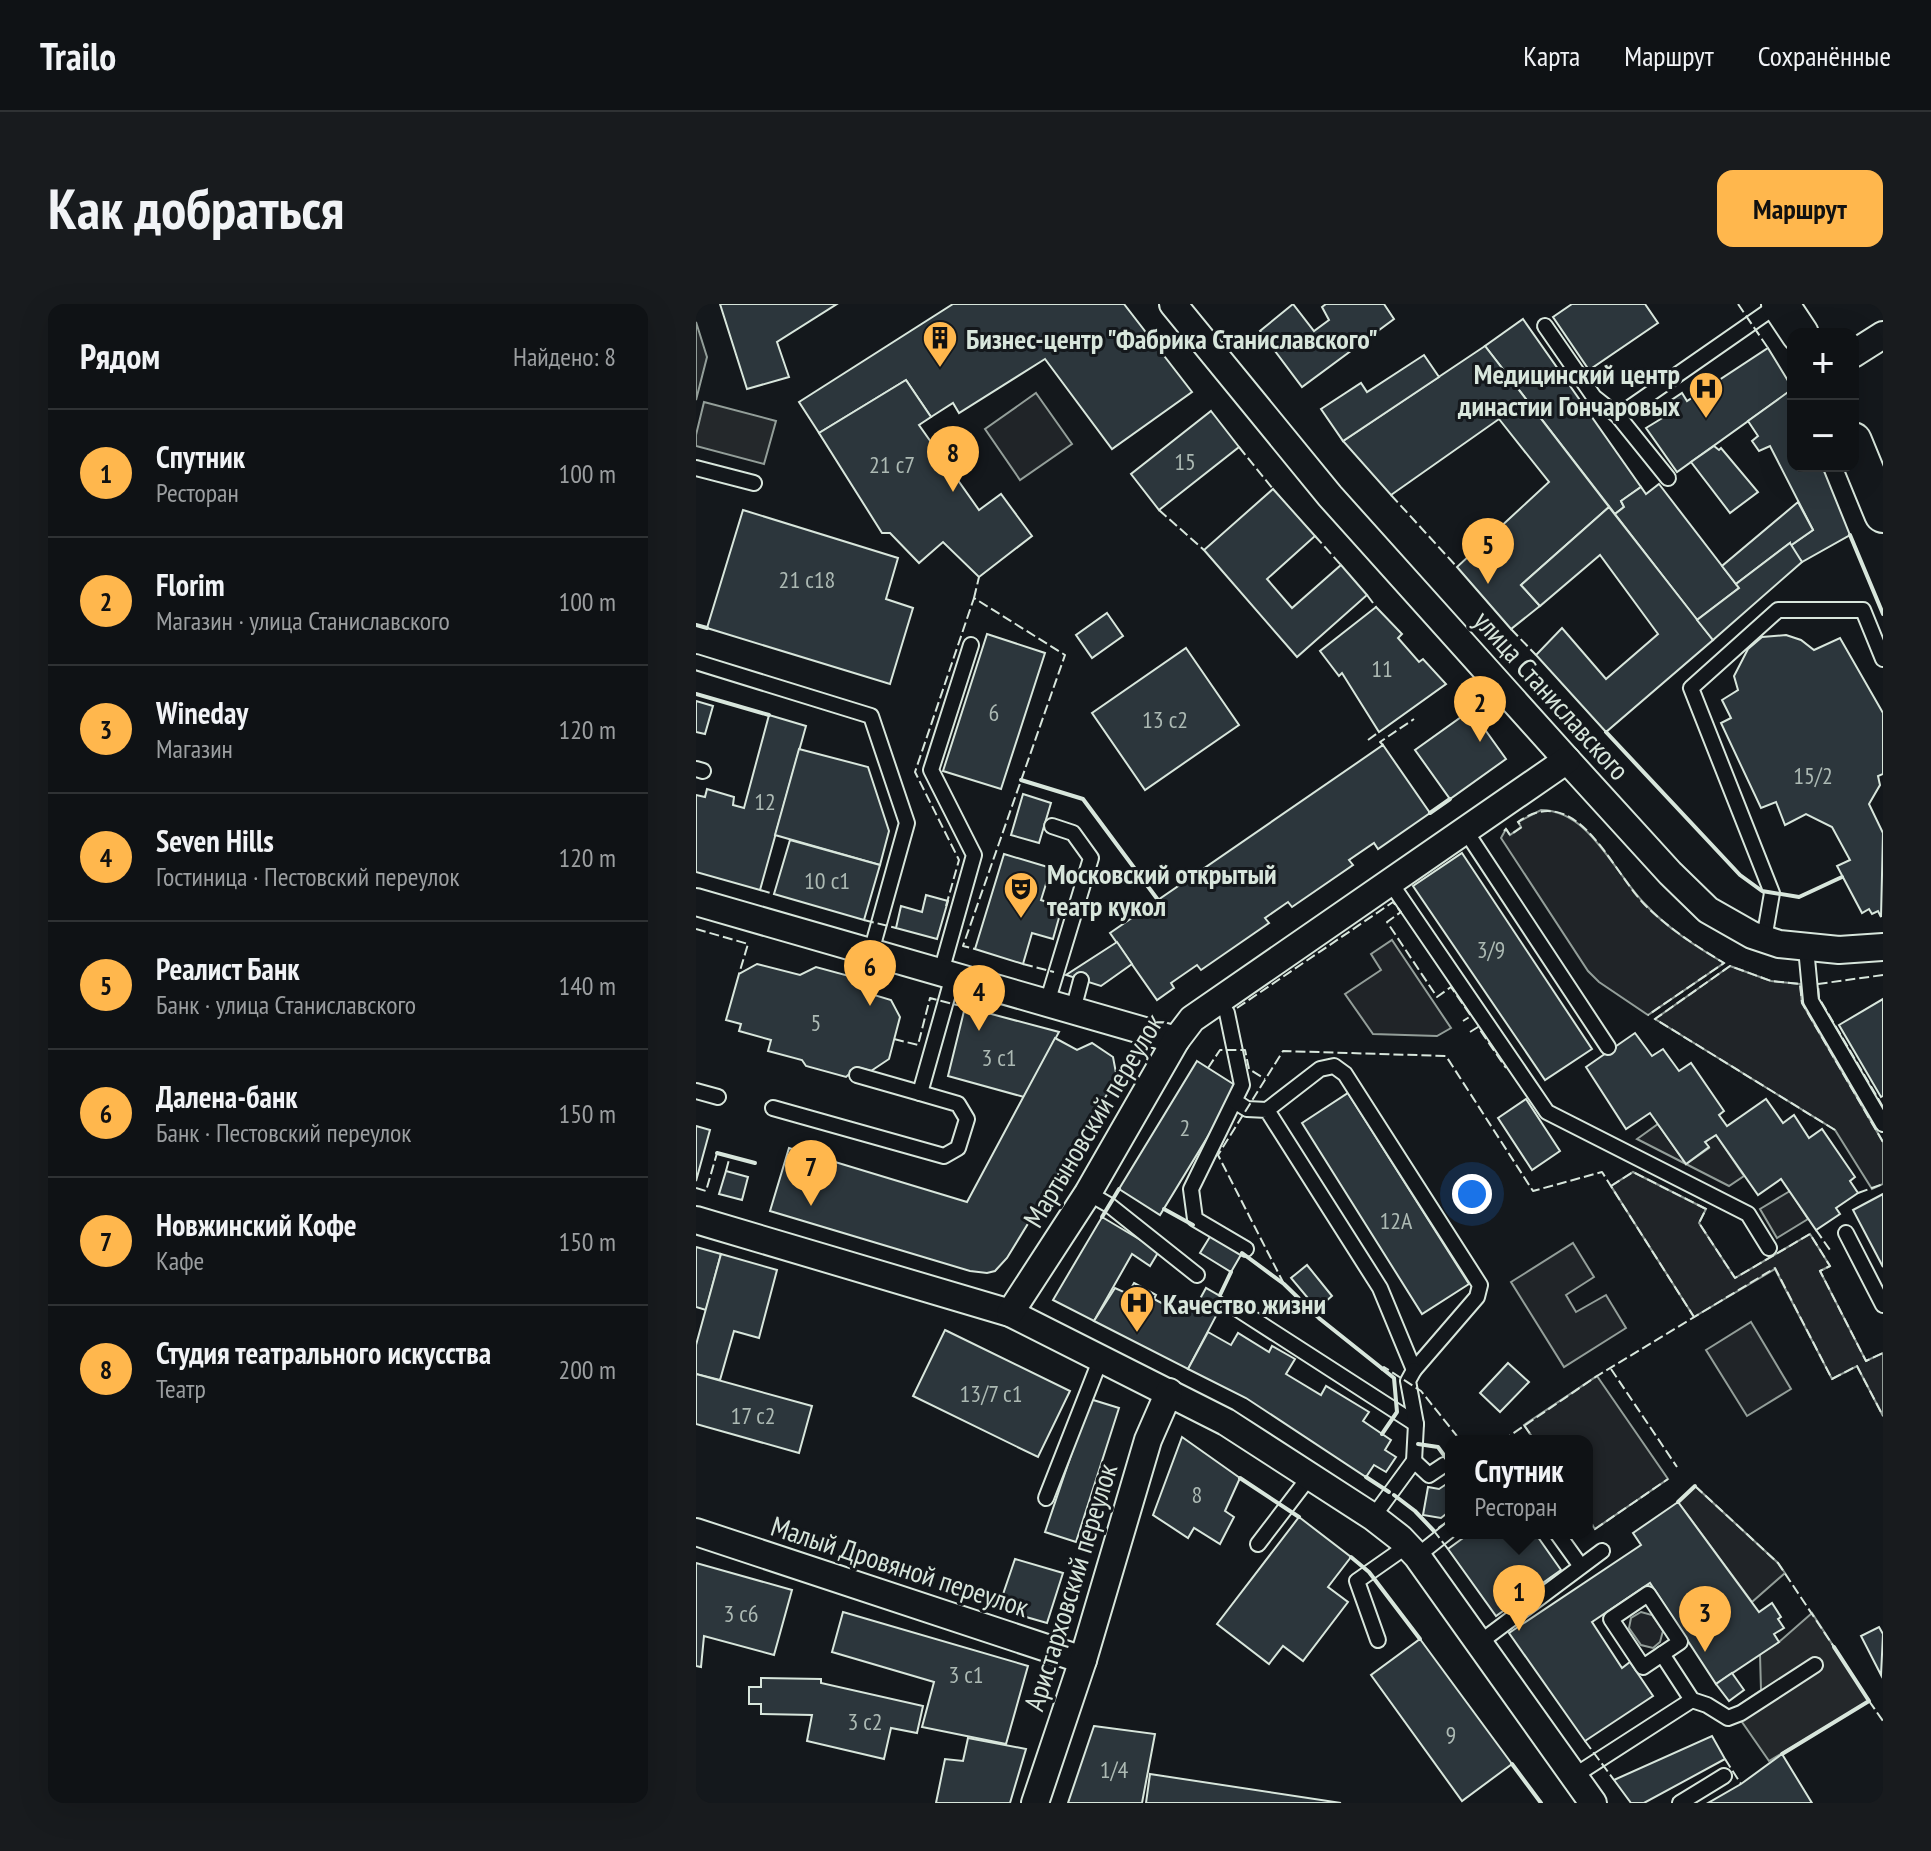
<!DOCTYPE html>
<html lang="ru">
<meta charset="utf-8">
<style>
:root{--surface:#0f1215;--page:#181b1e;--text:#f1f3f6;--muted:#9b9ea0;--line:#2f3234;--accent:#ffb74d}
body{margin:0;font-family:"PT Sans Narrow",sans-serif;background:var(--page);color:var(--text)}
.controls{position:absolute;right:24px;top:24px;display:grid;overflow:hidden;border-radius:16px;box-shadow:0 8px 32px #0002}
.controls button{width:72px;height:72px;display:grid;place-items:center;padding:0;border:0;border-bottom:2px solid var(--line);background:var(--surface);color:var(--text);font:40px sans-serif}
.you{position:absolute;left:776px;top:890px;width:28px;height:28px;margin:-20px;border:6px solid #fff;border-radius:50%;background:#1a73e8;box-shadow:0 0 0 12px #1a73e833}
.badge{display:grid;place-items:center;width:52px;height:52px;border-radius:50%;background:var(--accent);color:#111;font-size:26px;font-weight:700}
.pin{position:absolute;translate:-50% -66px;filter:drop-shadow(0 2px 4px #0008)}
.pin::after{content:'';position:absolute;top:42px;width:28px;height:24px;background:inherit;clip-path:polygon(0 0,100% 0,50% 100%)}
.popup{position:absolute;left:749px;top:1131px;width:148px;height:104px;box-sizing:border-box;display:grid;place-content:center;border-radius:16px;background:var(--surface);filter:drop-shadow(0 2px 6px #0005);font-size:26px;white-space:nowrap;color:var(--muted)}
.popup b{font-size:30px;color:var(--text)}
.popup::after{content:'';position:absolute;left:50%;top:100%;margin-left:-16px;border:16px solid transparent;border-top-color:var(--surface)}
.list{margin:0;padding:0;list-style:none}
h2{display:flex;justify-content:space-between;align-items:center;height:104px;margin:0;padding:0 32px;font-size:34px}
h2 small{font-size:26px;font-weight:400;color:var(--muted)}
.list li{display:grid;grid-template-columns:52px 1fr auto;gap:24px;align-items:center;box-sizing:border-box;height:128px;padding:0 32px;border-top:2px solid var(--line)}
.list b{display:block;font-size:30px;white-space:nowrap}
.list p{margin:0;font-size:26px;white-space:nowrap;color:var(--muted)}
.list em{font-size:26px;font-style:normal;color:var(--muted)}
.map{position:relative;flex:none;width:1187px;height:1499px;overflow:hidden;border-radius:16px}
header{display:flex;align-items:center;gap:48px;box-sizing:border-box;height:112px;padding:0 40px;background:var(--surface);border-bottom:2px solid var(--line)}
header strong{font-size:38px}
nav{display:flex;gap:44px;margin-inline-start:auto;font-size:28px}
.intro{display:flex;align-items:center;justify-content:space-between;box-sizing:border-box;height:192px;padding:0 48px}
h1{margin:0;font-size:56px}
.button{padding:20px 36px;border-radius:16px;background:var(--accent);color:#111;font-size:28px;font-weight:700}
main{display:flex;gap:48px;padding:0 48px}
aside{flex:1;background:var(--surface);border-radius:16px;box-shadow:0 8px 32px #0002}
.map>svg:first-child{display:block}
.green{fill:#202428;stroke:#939e99;stroke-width:2}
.parking{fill:#24282b;stroke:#939e99;stroke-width:2}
.building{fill:#2c363c;stroke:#d8e6dc;stroke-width:2}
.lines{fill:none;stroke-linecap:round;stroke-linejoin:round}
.lane-casing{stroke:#d8e6dc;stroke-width:18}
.street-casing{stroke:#d8e6dc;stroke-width:30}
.secondary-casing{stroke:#d8e6dc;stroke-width:40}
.lane{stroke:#14181c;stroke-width:14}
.street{stroke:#14181c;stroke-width:26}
.secondary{stroke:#14181c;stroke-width:36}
.fence{stroke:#d8e6dc;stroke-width:2;stroke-dasharray:10 4;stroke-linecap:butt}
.wall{stroke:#d8e6dc;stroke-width:4}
.labels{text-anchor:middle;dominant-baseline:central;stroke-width:6;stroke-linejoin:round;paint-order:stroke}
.number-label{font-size:24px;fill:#adbab4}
.poi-label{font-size:28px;font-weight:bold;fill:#d8e6dc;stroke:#14181c;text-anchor:start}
.street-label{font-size:28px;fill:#d8e6dc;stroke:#14181c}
</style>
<header>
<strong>Trailo</strong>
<nav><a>Карта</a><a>Маршрут</a><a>Сохранённые</a></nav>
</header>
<div class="intro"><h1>Как добраться</h1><a class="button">Маршрут</a></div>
<main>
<aside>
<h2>Рядом<small>Найдено: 8</small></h2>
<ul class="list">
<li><span class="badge">1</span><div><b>Спутник</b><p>Ресторан</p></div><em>100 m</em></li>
<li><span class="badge">2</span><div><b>Florim</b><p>Магазин · улица Станиславского</p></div><em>100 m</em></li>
<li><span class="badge">3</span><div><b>Wineday</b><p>Магазин</p></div><em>120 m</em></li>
<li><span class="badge">4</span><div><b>Seven Hills</b><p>Гостиница · Пестовский переулок</p></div><em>120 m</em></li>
<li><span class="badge">5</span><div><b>Реалист Банк</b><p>Банк · улица Станиславского</p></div><em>140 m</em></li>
<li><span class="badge">6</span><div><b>Далена-банк</b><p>Банк · Пестовский переулок</p></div><em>150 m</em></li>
<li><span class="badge">7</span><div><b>Новжинский Кофе</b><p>Кафе</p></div><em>150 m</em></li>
<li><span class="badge">8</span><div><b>Студия театрального искусства</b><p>Театр</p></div><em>200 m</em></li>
</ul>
</aside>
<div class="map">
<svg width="1187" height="1499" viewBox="0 0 1187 1499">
<rect width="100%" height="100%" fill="#14181c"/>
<g class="green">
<path d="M340 89 376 140 324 176 289 125Z"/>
<path d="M845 506C893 506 918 568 948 599 971 624 999 642 1028 659L952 711 903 678 892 667 805 534 810 525 814 531 825 523 822 518Z"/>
<path d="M696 636 755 724 741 732 677 730 649 690 685 666 675 650Z"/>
<path d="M1034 662 1075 677 1104 680 1106 699 1187 838V880L1176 885 1139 826 959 715Z"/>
<path d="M962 820 990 860 1013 844 1009 838 1020 831 1048 872 1033 882 941 835Z"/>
<path d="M937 868 1010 905 1003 919 1039 974 1114 930 1134 962 1124 967 1170 1057 1187 1049V1112L1161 1062 1136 1075 1079 965 998 1013 915 882Z"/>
<path d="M1094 887 1112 915 1081 934 1064 905Z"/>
<path d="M877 939 898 973 870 991 880 1008 910 991 930 1024 868 1063 815 978Z"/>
<path d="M1055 1018 1095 1085 1051 1112 1010 1046Z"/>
<path d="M901 1072 972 1175 899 1225 891 1213V1137H839L828 1121Z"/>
<path d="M999 1182 1082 1259 1089 1269 1056 1298 982 1198Z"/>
<path d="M945 1308 956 1311 967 1327 964 1338 957 1344 945 1341 933 1324 935 1314Z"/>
</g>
<g class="parking">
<path d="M0 18 11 53 0 96Z"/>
<path d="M8 98 80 117 68 160 0 142V131Z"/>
<path d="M1116 1309 1173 1397 1073 1457 1037 1405 1065 1386 1064 1350 1083 1338Z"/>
</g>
<g class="building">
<path d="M24 0H141L81 38 93 73 51 85Z"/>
<path d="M257 0H428L496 88 416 145 349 55 263 109 257 99 235 113 210 76 123 129 103 98Z"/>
<path d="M597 0 618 27 633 16 626 3 630 0H688L698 15 606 83 564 27Z"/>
<path d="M876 0H949L962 19 893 66 857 13Z"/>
<path d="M827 15 945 183 925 197 928 203 919 210 789 42Z"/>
<path d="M789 42 913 203 825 281 844 302 815 325 761 263 853 178 803 115 695 191 647 137Z"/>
<path d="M1072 44 1097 85 981 168 950 124 968 113 962 105 986 89 991 97Z"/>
<path d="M728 51 743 73 647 137 625 105 665 79 671 88Z"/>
<path d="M210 76 235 113 223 121 283 206 305 190 336 232 283 273 247 238 223 259 194 229H186L123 129Z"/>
<path d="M1095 86 1097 162H1126L1154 231 1106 258 1094 242 1117 226 1074 142 1063 147 1056 137 1062 132 1052 117Z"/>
<path d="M515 107 543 143 463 206 435 170Z"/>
<path d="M1018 142 1023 146 1025 144 1062 188 1034 209 995 158Z"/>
<path d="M963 180 1043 284 1001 316 919 210 928 203 925 197 945 183 950 190Z"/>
<path d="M577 185 619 232 571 275 596 304 645 261 671 291 601 353 508 246Z"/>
<path d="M1102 198 1117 226 1094 242V239L1040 280 1026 262Z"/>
<path d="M913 203 1017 336 910 428 840 351 866 324 910 375 962 330 904 251 844 302 825 281Z"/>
<path d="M47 206 202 254 190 295 217 304 194 380 11 324Z"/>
<path d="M1094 239 1106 258 1017 336 1001 316 1043 284 1040 280Z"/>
<path d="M680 303 706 330 702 334 723 358 727 355 750 380 683 428 646 369 643 372 624 347Z"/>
<path d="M411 309 427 332 396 354 380 331Z"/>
<path d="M291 330 349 349 305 485 247 467Z"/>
<path d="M1090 331 1105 336 1118 346 1144 334 1187 409V470L1182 472 1184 481 1173 500 1187 529 1185 613 1182 607 1176 610 1173 605 1166 609 1141 562 1154 556 1136 523 1110 510 1089 521 1080 498 1065 504 1025 419 1035 414 1026 396 1042 386 1038 372 1052 345 1066 333Z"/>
<path d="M490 344 543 421 449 486 396 409Z"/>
<path d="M0 397 17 402 9 430 0 428Z"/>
<path d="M775 406 810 455 754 495 719 446Z"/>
<path d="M73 411 110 422 64 586 0 568V491L9 493 11 485 38 493 37 501 48 504Z"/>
<path d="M687 441 734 509 682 545 678 539 653 556 657 561 596 603 592 598 569 614 573 619 505 666 501 661 475 679 478 684 461 696 414 629Z"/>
<path d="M103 445 172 463 193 527 184 561 79 531Z"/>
<path d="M327 490 355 499 343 539 315 531Z"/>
<path d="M94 536 184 561 168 616 78 590Z"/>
<path d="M766 549 896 745 849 776 717 582Z"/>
<path d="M308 550 355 564 345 596 366 603 357 635 336 629 327 660 279 645Z"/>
<path d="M230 591 252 597 241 635 200 624 205 602 226 608Z"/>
<path d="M421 638 436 660 405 682 370 671Z"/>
<path d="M61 660 104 671 120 663 168 676 178 691 195 696 204 713 193 755 175 767 161 763 150 773 110 762 106 756 72 747 75 736 43 727 45 720 30 716 43 670Z"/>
<path d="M1187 695V792L1185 793 1143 721Z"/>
<path d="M269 703 363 728 328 793 252 772Z"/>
<path d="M939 729 956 752 967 745 983 767 995 759 1028 807 1023 811 1031 822 1070 795 1087 819 1098 811 1113 834 1126 825 1159 873 1154 877 1162 889 1140 904 1144 910 1120 926 1085 875 1062 891 1020 831 1009 838 1013 843 990 860 954 809 930 825 890 763Z"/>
<path d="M359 734 381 746 396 739 417 753 421 774 311 954 299 967 291 969 274 967 74 907 93 844 271 898Z"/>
<path d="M501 757 542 783 464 911 423 885Z"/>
<path d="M652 789 773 980 726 1010 606 819Z"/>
<path d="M830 795 864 847 836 866 802 814Z"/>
<path d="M0 822 14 826 0 877Z"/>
<path d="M30 867 52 873 46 896 23 890Z"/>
<path d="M1187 890V963L1157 906Z"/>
<path d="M406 913 463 947 454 962 436 950 398 1017 357 996Z"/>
<path d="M515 931 546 949 535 968 504 949Z"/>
<path d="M0 943 25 950 10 1006 0 1003Z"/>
<path d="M25 950 81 966 63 1034 38 1027 24 1076 0 1070V1041Z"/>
<path d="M611 961 636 992 621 1005 595 974Z"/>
<path d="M438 979 460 991 458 995 484 1009 489 999 499 1004 510 984 529 995 492 1065 398 1017 419 984 432 990Z"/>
<path d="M249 1026 374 1087 342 1153 217 1092Z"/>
<path d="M512 1028 535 1041 542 1029 573 1048 576 1042 599 1055 590 1070 625 1091 630 1082 673 1108 667 1117 695 1136 689 1146 700 1153 690 1168 678 1161 670 1173 550 1094 492 1065Z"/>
<path d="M812 1059 833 1078 804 1108 784 1089Z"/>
<path d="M0 1070 116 1102 103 1149 0 1120Z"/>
<path d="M394 1095 423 1104 380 1238 349 1228Z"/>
<path d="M486 1133 544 1174 529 1207 538 1213 524 1240 498 1224 492 1234 457 1211Z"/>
<path d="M755 1177V1206L745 1214 727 1211 732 1183 743 1185Z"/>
<path d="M982 1198 1063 1308 1076 1299 1085 1313 1082 1315 1088 1324 1078 1330 1083 1338 1020 1380 954 1279 896 1318 926 1364 934 1358 957 1392 889 1437 813 1329 945 1241 937 1229Z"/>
<path d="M603 1213 655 1253 632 1283 652 1298 607 1357 587 1342 573 1360 521 1320Z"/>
<path d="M774 1229H839L865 1266 800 1312 752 1245Z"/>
<path d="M319 1255 367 1269 351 1319 302 1305Z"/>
<path d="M0 1259 96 1286 78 1351 8 1332 5 1363 0 1362Z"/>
<path d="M147 1308 332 1362 310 1440 226 1423 238 1378 136 1348Z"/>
<path d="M1183 1323 1187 1330 1185 1371 1165 1332Z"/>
<path d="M724 1335 816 1460 766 1497 675 1371Z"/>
<path d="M1036 1369 1048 1386 1033 1397 1020 1380Z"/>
<path d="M65 1374 125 1375V1379L227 1402 221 1429 195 1424 188 1455 111 1437 116 1411 65 1410V1400H53V1383H65Z"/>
<path d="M398 1422 459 1430 446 1499H372Z"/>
<path d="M1016 1432 1029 1455 948 1499H935L918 1476Z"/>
<path d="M272 1434 330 1445 314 1499H240L249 1455 267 1457Z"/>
<path d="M1086 1450 1116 1499H1012L1045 1480Z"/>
<path d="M454 1470 645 1499H450Z"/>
</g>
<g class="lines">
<defs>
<g id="lane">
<path d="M849 22 898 93 922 112 972 174"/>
<path d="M922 112 1083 0"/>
<path d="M0 164 58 179"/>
<path d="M0 358 175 412 211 519 175 648"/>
<path d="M0 465 7 467"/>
<path d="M769 526 912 743"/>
<path d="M694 578 851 808 1052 910 1073 944"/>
<path d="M1068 635 1076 589 995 384 1082 306H1167L1187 355"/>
<path d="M1110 644 1115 697 1187 820"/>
<path d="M245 668 278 551 235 466 275 341"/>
<path d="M523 696 531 709 546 781 495 885 499 915 550 945"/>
<path d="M351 699 395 554 377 529 356 522"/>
<path d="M377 706 385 676"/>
<path d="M161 771 224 789"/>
<path d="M0 787 22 793"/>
<path d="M540 798 551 805 571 806 624 765 638 762 649 770 784 981 781 993 718 1066 684 984 571 806"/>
<path d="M77 804 248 852 262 844 271 815 262 800 224 789 257 672"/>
<path d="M392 889 413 901 501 971"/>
<path d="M1150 929 1187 1001"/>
<path d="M540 1004 720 1120"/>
<path d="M718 1157 733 1171 748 1161"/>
<path d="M350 1194 405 1054"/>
<path d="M677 1213 718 1157 720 1120 712 1077 718 1066"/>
<path d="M861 1229 884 1261"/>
<path d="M562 1240 614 1172"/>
<path d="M721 1252 755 1225"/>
<path d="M952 1290 984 1338 947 1363 915 1315Z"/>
<path d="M682 1336 661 1277 711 1242"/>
<path d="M783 1339 906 1247"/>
<path d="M966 1350 996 1396 1011 1401 1032 1414 1045 1409 1119 1361"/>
<path d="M878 1472 996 1396"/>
<path d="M984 1499 1028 1472"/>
</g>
<g id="street">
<path d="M477 0 634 192 871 456 974 569 1012 606 1056 631 1083 640 1143 646 1187 643"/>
<path d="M1157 50 1187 31"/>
<path d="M0 598 480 736"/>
<path d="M0 916 314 1009 530 1118 677 1213 704 1234 721 1252 897 1499"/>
<path d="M314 1009 392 889 480 736 496 715 871 456"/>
<path d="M0 1228 387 1356"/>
<path d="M339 1499 387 1356 452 1136 473 1088"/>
</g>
<g id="secondary">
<path d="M1084 0 1104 30"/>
<path d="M1157 137 1187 210"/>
</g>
</defs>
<use href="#lane" class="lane-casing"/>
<use href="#street" class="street-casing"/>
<use href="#secondary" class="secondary-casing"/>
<use href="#lane" class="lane"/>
<use href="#street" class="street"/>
<use href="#secondary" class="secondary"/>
<g class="fence">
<path d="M1042 0 1072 44"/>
<path d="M543 143 577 185"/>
<path d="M695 191 761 263"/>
<path d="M463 206 508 246"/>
<path d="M619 232 645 261"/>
<path d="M671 291 680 303"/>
<path d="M278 294 283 273"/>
<path d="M815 325 840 351"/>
<path d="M672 436 683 428"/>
<path d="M687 441 684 438 718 415"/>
<path d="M808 527 810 525 814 531 826 523 822 518C881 476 915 566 949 601 972 624 1000 642 1028 659L952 711"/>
<path d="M64 586 78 590"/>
<path d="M250 602 263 556 219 468 278 294 369 351 267 642 279 645"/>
<path d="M168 616 200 624"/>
<path d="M0 625 52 640 43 670"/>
<path d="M327 660 358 668"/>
<path d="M1187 671 1122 680 1123 694 1187 803"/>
<path d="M541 704 697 598 705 608 691 618 741 693 755 683 775 712 767 717"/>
<path d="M774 728 782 723 810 764"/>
<path d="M198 735 222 741 234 694 269 703"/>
<path d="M512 764 524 746H549L553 765 569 775"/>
<path d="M1139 826 959 715 1034 662 1075 677 1104 680 1106 699 1187 838"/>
<path d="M30 867 34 852"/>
<path d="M915 882 937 868 1010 905 1003 919 1039 974 1114 930 1134 962 1124 967 1170 1057 1187 1049"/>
<path d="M0 884 10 887 21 849"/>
<path d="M1162 889 1187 880"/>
<path d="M1120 926 1134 946"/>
<path d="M588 980 522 851 587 747 750 752 837 887 906 868 998 1013"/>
<path d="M915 1065 981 1163"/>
<path d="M685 1066 688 1063 725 1087 765 1137"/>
<path d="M828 1121 839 1137"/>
<path d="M806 1137 901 1072 1079 964 1136 1075 1161 1062 1187 1112"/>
<path d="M999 1182 1082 1259 1138 1343"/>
<path d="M891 1213 899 1225 972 1175"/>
<path d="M752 1245 738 1227 755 1215"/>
<path d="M1173 1397 1187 1417"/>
<path d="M889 1437 918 1476"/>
<path d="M1029 1455 1045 1480"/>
</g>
<g class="wall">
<path d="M1154 231 1187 310"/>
<path d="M0 321 11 324"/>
<path d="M0 390 73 411"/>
<path d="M910 428 1044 571 1066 587 1103 593 1146 573"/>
<path d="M325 476 387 495 462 596"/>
<path d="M734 509 754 495"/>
<path d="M21 849 59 859"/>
<path d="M468 905 497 921"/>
<path d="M406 913 423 885"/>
<path d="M546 949 588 980 624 1015 698 1074 701 1108 686 1130"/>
<path d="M524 991 535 968"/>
<path d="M722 1140 742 1143 750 1154"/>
<path d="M670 1173 693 1188"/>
<path d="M544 1174 603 1213"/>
<path d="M698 1191 719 1207 738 1227"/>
<path d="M982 1198 999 1182"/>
<path d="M655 1253 673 1268 724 1335"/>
<path d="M1086 1450 1173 1397 1138 1343"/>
<path d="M816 1460 845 1499"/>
</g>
</g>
<defs>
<symbol id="building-pin" viewBox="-11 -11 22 30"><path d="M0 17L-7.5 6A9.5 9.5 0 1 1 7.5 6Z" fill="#ffb74d" stroke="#14181c"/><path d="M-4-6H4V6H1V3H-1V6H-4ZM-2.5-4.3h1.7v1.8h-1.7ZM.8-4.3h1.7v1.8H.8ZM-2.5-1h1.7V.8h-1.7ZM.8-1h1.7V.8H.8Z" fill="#111"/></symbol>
<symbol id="hospital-pin" viewBox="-11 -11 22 30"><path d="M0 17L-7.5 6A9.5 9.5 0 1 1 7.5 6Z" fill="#ffb74d" stroke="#14181c"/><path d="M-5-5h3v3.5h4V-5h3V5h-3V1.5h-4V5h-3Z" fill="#111"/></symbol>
<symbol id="theatre-pin" viewBox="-11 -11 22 30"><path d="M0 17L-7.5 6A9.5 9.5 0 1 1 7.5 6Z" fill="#ffb74d" stroke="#14181c"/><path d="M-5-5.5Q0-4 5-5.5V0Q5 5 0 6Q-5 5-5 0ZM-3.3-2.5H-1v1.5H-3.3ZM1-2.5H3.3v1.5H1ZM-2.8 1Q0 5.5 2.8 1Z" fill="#111"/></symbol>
</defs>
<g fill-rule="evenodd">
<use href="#building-pin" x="224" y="14" width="40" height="54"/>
<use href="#hospital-pin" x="990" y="65" width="40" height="54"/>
<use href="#theatre-pin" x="305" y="565" width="40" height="54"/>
<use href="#hospital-pin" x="421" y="979" width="40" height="54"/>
</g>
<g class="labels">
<g class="number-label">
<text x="489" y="157">15</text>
<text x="196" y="160">21 с7</text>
<text x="111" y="275">21 с18</text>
<text x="686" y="364">11</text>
<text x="298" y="408">6</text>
<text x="469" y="415">13 c2</text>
<text x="1117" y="471">15/2</text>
<text x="69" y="497">12</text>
<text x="131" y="576">10 с1</text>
<text x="795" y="645">3/9</text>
<text x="120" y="718">5</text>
<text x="303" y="753">3 с1</text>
<text x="489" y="823">2</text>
<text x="700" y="916">12А</text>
<text x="295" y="1089">13/7 с1</text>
<text x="57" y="1111">17 с2</text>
<text x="501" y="1190">8</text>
<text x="45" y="1309">3 с6</text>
<text x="270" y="1370">3 с1</text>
<text x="169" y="1417">3 с2</text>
<text x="755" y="1430">9</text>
<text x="418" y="1465">1/4</text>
</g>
<g class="poi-label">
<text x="270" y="34">Бизнес-центр "Фабрика Станиславского"</text>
<text x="984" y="69" text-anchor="end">Медицинский центр<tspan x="984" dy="32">династии Гончаровых</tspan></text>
<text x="351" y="569">Московский открытый<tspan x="351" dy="32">театр кукол</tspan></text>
<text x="467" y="999">Качество жизни</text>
</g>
<g class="street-label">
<text transform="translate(856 391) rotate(48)">улица Станиславского</text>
<text transform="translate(397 816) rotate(-59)">Мартыновский переулок</text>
<text transform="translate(204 1262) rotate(18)">Малый Дровяной переулок</text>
<text transform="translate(374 1283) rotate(-73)">Аристарховский переулок</text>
</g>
</g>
</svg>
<div class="controls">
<button>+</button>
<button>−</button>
</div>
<div class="you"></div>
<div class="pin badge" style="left:823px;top:1327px">1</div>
<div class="popup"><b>Спутник</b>Ресторан</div>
<div class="pin badge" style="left:784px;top:438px">2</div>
<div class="pin badge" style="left:1009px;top:1348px">3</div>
<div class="pin badge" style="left:283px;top:727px">4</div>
<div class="pin badge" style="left:792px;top:280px">5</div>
<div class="pin badge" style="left:174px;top:702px">6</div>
<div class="pin badge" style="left:115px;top:902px">7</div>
<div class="pin badge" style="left:257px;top:188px">8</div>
</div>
</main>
